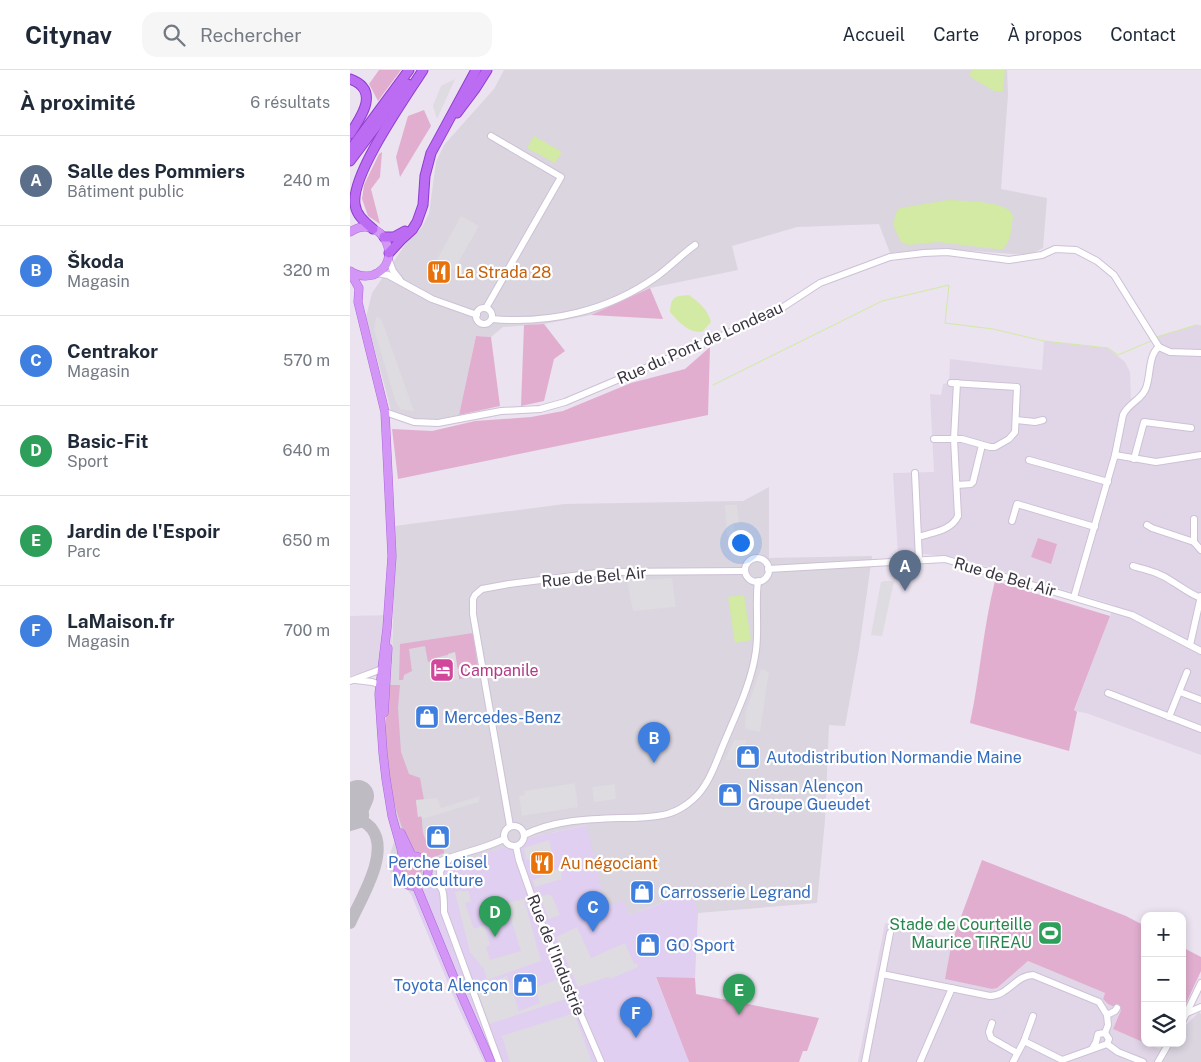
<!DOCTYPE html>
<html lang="fr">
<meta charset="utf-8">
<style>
:root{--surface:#fff;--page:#f6f6f7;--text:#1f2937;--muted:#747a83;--line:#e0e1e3;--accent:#2f21ea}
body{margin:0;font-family:"Public Sans",sans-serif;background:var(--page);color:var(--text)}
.controls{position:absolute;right:15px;bottom:15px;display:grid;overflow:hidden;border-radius:10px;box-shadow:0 2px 8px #0003}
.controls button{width:45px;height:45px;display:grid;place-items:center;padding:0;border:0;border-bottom:1px solid var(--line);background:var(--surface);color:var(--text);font:25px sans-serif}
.you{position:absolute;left:390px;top:472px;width:18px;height:18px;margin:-12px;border:4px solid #fff;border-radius:50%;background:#1a73e8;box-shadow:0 0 0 8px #1a73e833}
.badge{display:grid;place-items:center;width:32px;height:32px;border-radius:50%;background:var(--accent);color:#fff;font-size:16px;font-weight:700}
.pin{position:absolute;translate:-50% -41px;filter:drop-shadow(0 1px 2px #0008)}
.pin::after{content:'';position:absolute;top:26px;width:18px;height:15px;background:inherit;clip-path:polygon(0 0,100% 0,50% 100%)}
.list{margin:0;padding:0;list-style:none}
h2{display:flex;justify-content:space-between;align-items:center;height:65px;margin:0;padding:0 20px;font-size:21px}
h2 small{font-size:16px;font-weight:400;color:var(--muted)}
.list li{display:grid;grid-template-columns:32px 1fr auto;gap:15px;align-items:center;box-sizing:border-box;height:90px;padding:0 20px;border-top:1px solid var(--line)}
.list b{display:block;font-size:19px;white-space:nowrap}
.list p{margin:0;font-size:16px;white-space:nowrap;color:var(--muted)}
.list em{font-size:16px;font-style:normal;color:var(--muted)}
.icon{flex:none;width:28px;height:28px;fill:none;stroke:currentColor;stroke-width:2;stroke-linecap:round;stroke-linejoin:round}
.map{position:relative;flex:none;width:851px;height:992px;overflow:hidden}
header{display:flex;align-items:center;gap:30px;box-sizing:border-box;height:70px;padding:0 25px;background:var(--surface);border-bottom:1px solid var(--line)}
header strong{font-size:24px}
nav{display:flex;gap:28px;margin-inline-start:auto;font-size:18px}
.search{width:350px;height:45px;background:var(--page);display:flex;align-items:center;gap:12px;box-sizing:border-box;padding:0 18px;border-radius:15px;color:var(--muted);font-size:19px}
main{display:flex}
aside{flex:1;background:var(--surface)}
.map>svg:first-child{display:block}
.residential{fill:#e1d6e8}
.commercial{fill:#e0cff1}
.industrial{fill:#dad5df}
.green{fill:#e2aecf}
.parking{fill:#dedbe1}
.water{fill:#d2eaa3}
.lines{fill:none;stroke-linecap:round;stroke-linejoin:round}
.stream{stroke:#d2eaa3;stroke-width:1}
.taxiway{stroke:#bfbbc2;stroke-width:12}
.runway{stroke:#bfbbc2;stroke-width:32}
.minor-casing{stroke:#cdc1d6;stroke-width:8}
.major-casing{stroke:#ae68da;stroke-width:9}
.highway-casing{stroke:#8f3dd1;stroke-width:11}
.minor{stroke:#fff;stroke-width:6}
.major{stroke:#d396f6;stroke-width:8}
.highway{stroke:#bb6cf3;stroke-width:9}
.labels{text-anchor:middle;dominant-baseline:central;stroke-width:4.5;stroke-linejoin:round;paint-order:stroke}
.food-label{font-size:16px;fill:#c56008;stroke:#fff;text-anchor:start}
.street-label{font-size:16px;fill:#3b3442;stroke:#fff}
.hotel-label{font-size:16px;fill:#b23c85;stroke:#fff;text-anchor:start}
.shop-label{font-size:16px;fill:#366cbe;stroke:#fff;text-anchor:start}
.leisure-label{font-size:16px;fill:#27864d;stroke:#fff;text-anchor:end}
</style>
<header>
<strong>Citynav</strong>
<div class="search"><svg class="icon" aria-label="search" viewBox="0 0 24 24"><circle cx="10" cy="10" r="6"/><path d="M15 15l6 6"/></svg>Rechercher</div>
<nav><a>Accueil</a><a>Carte</a><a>À propos</a><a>Contact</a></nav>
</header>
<main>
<aside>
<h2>À proximité<small>6 résultats</small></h2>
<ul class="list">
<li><span class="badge" style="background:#5c6f8a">A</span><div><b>Salle des Pommiers</b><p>Bâtiment public</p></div><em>240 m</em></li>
<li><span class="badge" style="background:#3f7fe0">B</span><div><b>Škoda</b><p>Magasin</p></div><em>320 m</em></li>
<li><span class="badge" style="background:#3f7fe0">C</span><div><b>Centrakor</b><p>Magasin</p></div><em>570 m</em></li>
<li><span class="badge" style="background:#2e9e5b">D</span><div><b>Basic-Fit</b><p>Sport</p></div><em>640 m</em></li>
<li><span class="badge" style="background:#2e9e5b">E</span><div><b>Jardin de l'Espoir</b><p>Parc</p></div><em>650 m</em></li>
<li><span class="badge" style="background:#3f7fe0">F</span><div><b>LaMaison.fr</b><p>Magasin</p></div><em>700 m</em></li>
</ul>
</aside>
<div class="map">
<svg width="851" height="992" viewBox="0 0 851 992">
<rect width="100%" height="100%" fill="#ebe3f0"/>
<g class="residential">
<path d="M846 255 851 256V685L736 643 724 641 764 535 605 487 574 484 548 485 543 403 584 402 580 324 591 325 593 314 599 313 600 289 692 300 694 271 758 278 775 292 780 302 781 329 788 324 794 314 801 282 808 266Z"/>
<path d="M42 545V594L0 606V546Z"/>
<path d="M535 853 602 871 596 909 642 919 647 918 678 891 755 923 753 929 758 934 771 939 763 959 810 979 814 973H823L812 992H508Z"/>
</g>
<path class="commercial" d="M238 755 280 845 343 821 348 843 345 908H306L339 992H134L108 937 61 824 84 803 100 796 182 767Z"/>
<g class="industrial">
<path d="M154 0H657L658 24 651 119 697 128 693 178 679 185 593 179 540 183 529 154 447 157 382 176 388 200 300 218 241 245 194 254 153 257 141 267 126 266 109 345 87 350 67 349 41 340 16 247 22 223 57 172 72 157 79 144 86 92 94 75 144 19Z"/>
<path d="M419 417V488L522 486 509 579 495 656 479 655 475 750 467 833 348 843 342 821 280 845 272 830 255 838 237 755 182 767 100 796 83 803 61 824 36 797 45 769 35 663 42 594 45 456 215 434 393 431Z"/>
<path d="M849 942 851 944V992H812L823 973H832V959Z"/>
</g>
<g class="green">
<path d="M29 0H51L28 31 19 14Z"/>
<path d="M74 40 81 56 50 107 46 87 58 46Z"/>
<path d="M32 82 30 107 21 119 30 154 18 146 12 129 14 115 29 84Z"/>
<path d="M300 218 313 249 241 245Z"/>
<path d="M194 254 215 281 204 289 194 331 171 336 174 255Z"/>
<path d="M126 266 141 267 150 336 109 345Z"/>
<path d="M360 277 358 345 48 409 42 359 82 361 125 351 181 347 213 341 281 313 335 299Z"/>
<path d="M688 468 707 474 701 494 681 487Z"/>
<path d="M645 511 760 546 724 640 727 642 719 681 620 653C630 606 633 558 645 511Z"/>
<path d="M123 563 129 606 109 609 105 583 85 588V590L78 592 75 576 59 579 62 601 54 605 53 610H49L50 574Z"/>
<path d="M40 615H50L48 638 51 682 59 704 70 708 74 730H66L68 747 72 746C72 766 73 774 94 780V783L82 788 63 780C45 751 34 696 35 661 36 646 38 630 40 615Z"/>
<circle cx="62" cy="800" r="10"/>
<path d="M632 790 776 846 795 856V973L763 959 771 940 758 934 753 929 755 923 678 891 647 918 642 919 595 909 602 871Z"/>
<path d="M832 877 851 887V901L832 942Z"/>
<path d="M306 907 345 908 346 924 469 948 457 981H453L449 992H339Z"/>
</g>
<g class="parking">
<path d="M105 9 87 49 83 36 91 16Z"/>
<path d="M111 146 129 156 104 200 86 191Z"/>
<path d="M26 247 30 248 32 251 64 341 50 339 46 333 24 260Z"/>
<path d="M375 435H387L389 454H384L385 466H377Z"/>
<path d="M322 508 326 537 283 541 277 511Z"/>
<path d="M535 511H544L532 566 521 565 531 512Z"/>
<path d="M105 582 109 609 99 611 95 588 98 587V584Z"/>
<path d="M411 599 419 602 410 662 395 659 396 640Z"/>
<path d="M384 670H396L392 690H375Z"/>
<path d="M225 713 228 737 172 746 169 726 175 725 174 721Z"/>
<path d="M265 714 266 729 244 732 242 717Z"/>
<path d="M130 726 129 732 72 749 71 746 68 747 66 730 87 728 91 738Z"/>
<path d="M199 770 202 782 176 790 174 778Z"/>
<path d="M210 798 212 809 185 817 183 810 194 806V803Z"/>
<path d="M112 820V822L118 821 121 831 115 833 124 859 134 855 140 875 136 877 140 890 171 881 156 833 174 829 191 891 137 910 134 899 120 882 105 822Z"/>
<path d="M198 824 202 826 210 845 199 849 190 827Z"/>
<path d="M227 857 241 888 275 873 284 894H287L288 897 260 909 258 907 228 917 206 867Z"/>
<path d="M157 906 169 941 190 933 185 918 211 908 219 928 139 954 126 917Z"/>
<path d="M224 943 242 992H160L152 966Z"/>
</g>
<g class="water">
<path d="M622 0H655L653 21H644L622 8 619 5Z"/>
<path d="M184 66 212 82 205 93 177 78Z"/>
<path d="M598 130C612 131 659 130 663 146 663 147 662 153 662 154 661 164 660 171 653 179H646L588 172 559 175 551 172 543 155 546 143 550 138Z"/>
<path d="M339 225C349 232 358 240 361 252L352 262C338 263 329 252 320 242 321 227 324 226 339 225Z"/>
<path d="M394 525 401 570 385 573 378 527Z"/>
</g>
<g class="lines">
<g class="stream">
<path d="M807 267 846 255 851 256"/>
<path d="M363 315 532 231 599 215 595 253 643 259 694 271 758 278 768 285 801 271"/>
</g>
<g class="taxiway">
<path d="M0 755 10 752C16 746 12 740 8 734L4 735"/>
<path d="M0 853C11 828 40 783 22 759 17 752 7 748 0 743"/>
</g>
<path class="runway" d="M0 744 8 726"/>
<defs>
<g id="minor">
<path d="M38 188 43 201 50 210"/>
<path d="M26 203 38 205 82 229 127 245"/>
<path d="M136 238 211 107 141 66"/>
<circle cx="134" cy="246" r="8"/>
<path d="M142 249C200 254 258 241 306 207 320 197 331 185 345 175"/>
<path d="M35 342 64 352 88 353 151 341 190 339 215 332 421 245 470 213 540 187 574 183 597 182 659 190 692 185 705 179 726 180 747 191 764 205 809 277 820 282 851 283"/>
<path d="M666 350 685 352 693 350"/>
<path d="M584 369H612L640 377H645L659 369 665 362 667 317 601 313"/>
<path d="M765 385 806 392 851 385"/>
<path d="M784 389 794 352 841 358"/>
<path d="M679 390 758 412"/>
<path d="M565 403 569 490"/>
<path d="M607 415 621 414 623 412 632 375"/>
<path d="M844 449V472L851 480"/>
<path d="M662 451 667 434 745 457"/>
<path d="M797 455 802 458 844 472"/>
<path d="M569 467C583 462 601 461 608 446L604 369 607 313"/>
<circle cx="407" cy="500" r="12"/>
<path d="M783 496C797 500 811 503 823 512 833 518 840 524 851 528"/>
<path d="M418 499 595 489 782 545 851 581"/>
<path d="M724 527 765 385 773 345C778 333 792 330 796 318 801 305 798 285 809 277"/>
<path d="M840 575 851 526"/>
<path d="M5 610 22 612 31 615"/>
<path d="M0 611 32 599"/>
<path d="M830 622 851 630"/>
<path d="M758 623 851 659"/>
<path d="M819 647 837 602"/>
<circle cx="164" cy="766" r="10"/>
<path d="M160 756 123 544V529L125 525 132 519 159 514 255 502 395 501"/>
<path d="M174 765C204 750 238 749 271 748 284 748 299 748 313 745 329 742 346 730 355 715 363 703 368 687 374 673 386 644 402 612 406 580 409 557 405 534 408 511"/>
<path d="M166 776 169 790 190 850 251 992"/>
<path d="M77 797C102 784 130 781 154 769"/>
<path d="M77 805C95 819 94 819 94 842L149 992"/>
<path d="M91 816 90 801 100 788"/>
<path d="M532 904 640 926C658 926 666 905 683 905L749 932 757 945"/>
<path d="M837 943 851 937"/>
<path d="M832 952 851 913"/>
<path d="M642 953 639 962 641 968 667 983"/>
<path d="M755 963 758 955 757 945 765 941 767 938"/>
<path d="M674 971 712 990 757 974 759 969 755 963"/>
<path d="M757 974 768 982 793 992"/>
<path d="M742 979 746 972 748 964 755 963"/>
<path d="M515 992 540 863"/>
<path d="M570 992 602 918"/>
<path d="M663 992 674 971 683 946"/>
<path d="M808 992 819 973"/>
</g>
<g id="major">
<path d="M0 162C32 141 56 193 23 205 15 207 7 206 0 201"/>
<path d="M0 202 9 218 8 232 35 342 42 486 37 558 29 624 33 683 36 709 42 746 51 778 53 790"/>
<path d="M34 643 38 578"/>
<path d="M51 763 62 786"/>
<circle cx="63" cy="801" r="15"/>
<path d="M66 815 107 915 141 992"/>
</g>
<g id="highway">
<path d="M0 9C30 20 12 46 0 64"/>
<path d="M107 43 125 19 137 0"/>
<path d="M0 80 59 0"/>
<path d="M0 91 58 14"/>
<path d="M23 159C15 152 6 145 5 134 1 104 56 27 73 0"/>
<path d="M34 167H44L55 161"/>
<path d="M39 183 51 170 62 160 67 152 73 135 75 106 81 83 126 0"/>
</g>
</defs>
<use href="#minor" class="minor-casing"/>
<use href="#major" class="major-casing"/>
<use href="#highway" class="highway-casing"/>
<use href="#minor" class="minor"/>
<use href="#major" class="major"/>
<use href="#highway" class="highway"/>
</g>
<defs>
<symbol id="restaurant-square" viewBox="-11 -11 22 22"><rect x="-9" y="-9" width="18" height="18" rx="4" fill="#e8710a" stroke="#fff"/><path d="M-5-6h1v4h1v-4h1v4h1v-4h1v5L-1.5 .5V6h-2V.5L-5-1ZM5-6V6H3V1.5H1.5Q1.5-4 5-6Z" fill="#fff"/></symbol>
<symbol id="hotel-square" viewBox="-11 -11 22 22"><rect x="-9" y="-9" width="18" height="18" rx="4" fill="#d1479c" stroke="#fff"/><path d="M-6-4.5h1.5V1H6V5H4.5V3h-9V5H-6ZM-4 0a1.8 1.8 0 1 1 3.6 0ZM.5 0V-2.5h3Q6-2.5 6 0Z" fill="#fff"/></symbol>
<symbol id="shop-square" viewBox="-11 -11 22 22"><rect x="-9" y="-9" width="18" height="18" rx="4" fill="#3f7fe0" stroke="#fff"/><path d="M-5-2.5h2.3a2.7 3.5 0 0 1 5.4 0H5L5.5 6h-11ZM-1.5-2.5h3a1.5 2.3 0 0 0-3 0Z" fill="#fff"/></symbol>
<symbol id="stadium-square" viewBox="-11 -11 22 22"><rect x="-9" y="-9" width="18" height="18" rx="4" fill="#2e9e5b" stroke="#fff"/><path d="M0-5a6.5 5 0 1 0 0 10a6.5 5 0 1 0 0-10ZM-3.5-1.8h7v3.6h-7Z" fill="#fff"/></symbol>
</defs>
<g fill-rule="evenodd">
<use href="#restaurant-square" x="75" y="188" width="28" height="28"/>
<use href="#hotel-square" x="78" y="586" width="28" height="28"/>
<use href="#shop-square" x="63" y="633" width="28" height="28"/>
<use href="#shop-square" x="384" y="673" width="28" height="28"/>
<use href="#shop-square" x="366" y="711" width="28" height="28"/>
<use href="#shop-square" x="74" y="753" width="28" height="28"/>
<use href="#restaurant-square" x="178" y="779" width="28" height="28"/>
<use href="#shop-square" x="278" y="808" width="28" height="28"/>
<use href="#stadium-square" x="686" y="849" width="28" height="28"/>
<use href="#shop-square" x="284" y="861" width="28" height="28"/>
<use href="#shop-square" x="161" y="901" width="28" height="28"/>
</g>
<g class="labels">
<g class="food-label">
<text x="106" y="202">La Strada 28</text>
<text x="210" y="793">Au négociant</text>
</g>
<g class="street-label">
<text transform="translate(350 273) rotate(-24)">Rue du Pont de Londeau</text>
<text transform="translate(244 507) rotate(-5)">Rue de Bel Air</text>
<text transform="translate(655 507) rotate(16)">Rue de Bel Air</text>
<text transform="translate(206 885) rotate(68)">Rue de l'Industrie</text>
</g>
<g class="hotel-label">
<text x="110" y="600">Campanile</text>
</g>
<g class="shop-label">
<text x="94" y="647">Mercedes-Benz</text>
<text x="416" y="687">Autodistribution Normandie Maine</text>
<text x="398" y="716">Nissan Alençon<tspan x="398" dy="18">Groupe Gueudet</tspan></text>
<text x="88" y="792" text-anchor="middle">Perche Loisel<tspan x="88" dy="18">Motoculture</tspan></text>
<text x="310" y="822">Carrosserie Legrand</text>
<text x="316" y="875">GO Sport</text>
<text x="158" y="915" text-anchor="end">Toyota Alençon</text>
</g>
<g class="leisure-label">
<text x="682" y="854">Stade de Courteille<tspan x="682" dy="18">Maurice TIREAU</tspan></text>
</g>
</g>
</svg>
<div class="controls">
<button>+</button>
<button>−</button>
<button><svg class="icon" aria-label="layers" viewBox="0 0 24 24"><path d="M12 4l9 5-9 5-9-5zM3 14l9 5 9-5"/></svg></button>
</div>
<div class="you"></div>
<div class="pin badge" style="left:555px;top:521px;background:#5c6f8a">A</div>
<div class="pin badge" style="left:304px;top:693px;background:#3f7fe0">B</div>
<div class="pin badge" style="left:243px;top:862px;background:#3f7fe0">C</div>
<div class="pin badge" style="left:145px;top:867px;background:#2e9e5b">D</div>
<div class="pin badge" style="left:389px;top:945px;background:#2e9e5b">E</div>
<div class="pin badge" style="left:286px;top:968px;background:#3f7fe0">F</div>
</div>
</main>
